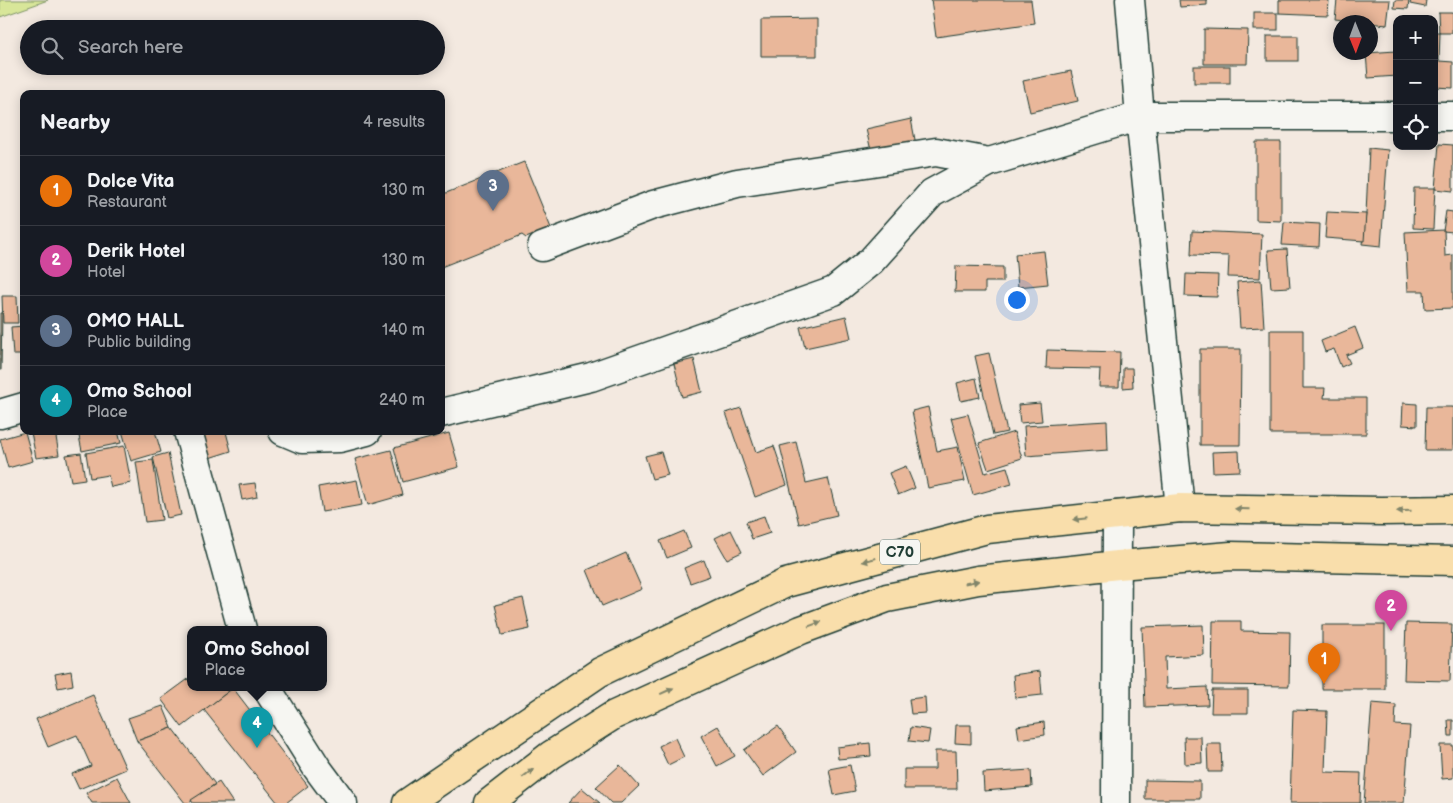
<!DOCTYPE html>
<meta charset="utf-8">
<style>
:root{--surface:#171b24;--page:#242831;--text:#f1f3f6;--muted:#9ea1a6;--line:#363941;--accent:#1a73e8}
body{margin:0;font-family:"Balsamiq Sans",sans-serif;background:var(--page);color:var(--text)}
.controls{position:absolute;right:15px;top:15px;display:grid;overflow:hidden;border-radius:10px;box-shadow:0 2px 12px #0003}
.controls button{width:45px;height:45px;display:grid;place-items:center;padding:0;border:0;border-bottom:1px solid var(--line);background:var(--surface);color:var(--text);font:25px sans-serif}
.compass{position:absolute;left:1333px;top:15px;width:45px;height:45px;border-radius:50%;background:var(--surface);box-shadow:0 2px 12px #0003;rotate:179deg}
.you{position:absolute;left:1016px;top:299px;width:18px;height:18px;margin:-12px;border:4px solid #fff;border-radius:50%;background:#1a73e8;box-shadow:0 0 0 8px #1a73e833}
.badge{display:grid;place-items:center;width:32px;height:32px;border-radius:50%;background:var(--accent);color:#fff;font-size:16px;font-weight:700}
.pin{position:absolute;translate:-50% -41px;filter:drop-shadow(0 1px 2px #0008)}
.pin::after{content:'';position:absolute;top:26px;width:18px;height:15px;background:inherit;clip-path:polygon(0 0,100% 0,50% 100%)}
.popup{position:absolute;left:187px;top:626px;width:140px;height:65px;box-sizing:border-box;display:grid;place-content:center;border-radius:10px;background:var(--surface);filter:drop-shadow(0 1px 4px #0005);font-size:16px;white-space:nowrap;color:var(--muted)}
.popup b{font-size:19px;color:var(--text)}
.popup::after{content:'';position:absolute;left:50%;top:100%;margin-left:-10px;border:10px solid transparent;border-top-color:var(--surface)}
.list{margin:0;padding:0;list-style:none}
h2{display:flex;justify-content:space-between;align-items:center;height:65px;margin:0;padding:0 20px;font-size:21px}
h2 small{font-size:16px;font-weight:400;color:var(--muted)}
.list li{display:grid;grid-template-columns:32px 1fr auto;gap:15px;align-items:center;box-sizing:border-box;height:70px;padding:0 20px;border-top:1px solid var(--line)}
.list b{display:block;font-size:19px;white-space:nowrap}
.list p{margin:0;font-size:16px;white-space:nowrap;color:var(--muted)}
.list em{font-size:16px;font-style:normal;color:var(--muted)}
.icon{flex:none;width:28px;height:28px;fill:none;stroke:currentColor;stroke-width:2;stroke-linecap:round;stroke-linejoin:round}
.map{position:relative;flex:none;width:1453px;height:803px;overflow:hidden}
.search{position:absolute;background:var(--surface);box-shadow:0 2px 12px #0003;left:20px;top:20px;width:425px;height:55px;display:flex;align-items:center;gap:12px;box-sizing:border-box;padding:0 18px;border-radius:28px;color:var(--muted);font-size:19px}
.panel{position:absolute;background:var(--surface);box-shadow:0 2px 12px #0003;left:20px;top:90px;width:425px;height:345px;border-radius:10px}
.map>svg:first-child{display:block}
.green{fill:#d8e699;stroke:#7c9266}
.building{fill:#e9b79a;stroke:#1f3d34}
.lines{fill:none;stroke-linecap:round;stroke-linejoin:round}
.street-casing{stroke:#1f3d34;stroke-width:31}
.highway-casing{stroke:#1f3d34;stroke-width:31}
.street{stroke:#f6f6f2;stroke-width:28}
.highway{stroke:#f9deab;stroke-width:28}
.oneway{fill:#81856a}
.labels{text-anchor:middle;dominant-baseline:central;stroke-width:4;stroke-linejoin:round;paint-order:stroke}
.shield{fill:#f6f6f2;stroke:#60746d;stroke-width:1}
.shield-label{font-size:15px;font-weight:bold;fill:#1f3d34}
</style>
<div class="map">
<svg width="1453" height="803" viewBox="0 0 1453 803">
<rect width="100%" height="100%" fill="#f3e9e0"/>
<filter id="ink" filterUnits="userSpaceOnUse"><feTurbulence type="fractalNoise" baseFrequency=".02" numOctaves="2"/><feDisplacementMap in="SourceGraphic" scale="10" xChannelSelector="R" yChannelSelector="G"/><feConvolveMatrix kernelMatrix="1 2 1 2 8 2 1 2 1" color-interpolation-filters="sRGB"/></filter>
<g filter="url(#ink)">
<path class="green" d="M0 0H48L0 17Z"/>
<g class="building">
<path d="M931 0H1031L1034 23 936 37Z"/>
<path d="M1179 0H1207V5L1180 7Z"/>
<path d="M1279 0H1329L1328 15 1279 13Z"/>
<path d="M1337 0H1390L1387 25 1335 19Z"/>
<path d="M1395 0H1409L1408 9 1394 8Z"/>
<path d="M1411 0H1426L1425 7 1410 4Z"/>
<path d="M1438 12H1452V33H1439Z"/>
<rect x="1254" y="13" width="24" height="17"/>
<path d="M817 19V56H761V20Z"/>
<path d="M1204 29 1248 30 1247 64H1204Z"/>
<path d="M1434 33H1440L1439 61 1453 62V88L1434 87Z"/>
<rect x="1267" y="36" width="31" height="25"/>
<path d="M1396 51 1397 76 1368 78 1366 53Z"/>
<rect x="1194" y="66" width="36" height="17"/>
<path d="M1071 71 1078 101 1030 112 1023 81Z"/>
<path d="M911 119 916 145 872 155 866 129Z"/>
<path d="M1256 142H1281V221L1256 220Z"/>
<path d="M1439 144 1453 145V191L1435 189Z"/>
<path d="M1369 148 1388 150 1381 246 1362 244 1366 214Z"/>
<path d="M524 162 551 228 526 238 522 235 441 267V195Z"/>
<path d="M1414 188H1435L1433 229 1413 228Z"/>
<path d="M1446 211 1453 212V232L1443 231Z"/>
<path d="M1327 212 1366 214 1364 241 1325 238Z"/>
<path d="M1284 222 1320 224 1319 247 1282 245Z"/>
<path d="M1444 230 1445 256 1453 255V308L1425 309 1424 291H1408L1405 232Z"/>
<path d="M1192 231 1262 234 1260 278 1228 277 1229 256 1191 255Z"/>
<path d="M1287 249 1290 287 1271 288 1268 250Z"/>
<path d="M1044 251 1048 284 1018 287 1015 254Z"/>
<path d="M956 266 1003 267V282H985V292H955Z"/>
<path d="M1186 274 1218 275 1217 297 1185 296Z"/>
<path d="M1261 280 1264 327 1240 328 1237 282Z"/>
<path d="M2 296H17L18 323H3Z"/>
<path d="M0 313H2L1 370H0Z"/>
<path d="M846 316 851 338 805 348 800 327Z"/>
<path d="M24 326V355H13L11 327Z"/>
<path d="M1355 327 1363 348 1346 355 1350 363 1341 367 1334 349 1325 352 1321 341Z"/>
<path d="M1270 330H1303V388H1325L1324 398H1366V434H1270Z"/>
<path d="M1200 349H1241L1240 445H1200Z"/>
<path d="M1047 350 1120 352 1119 387H1099L1100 369 1046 368Z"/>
<path d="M989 353 1007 432 993 435 975 356Z"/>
<path d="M694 359 702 392 682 397 674 364Z"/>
<path d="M1123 368H1132L1133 387 1123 388Z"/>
<path d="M976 378 980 397 961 401 957 383Z"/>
<path d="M1040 403 1042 421 1020 423 1018 405Z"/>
<path d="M1403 403 1417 404V426L1402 425Z"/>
<path d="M928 407 937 451 958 447 965 481 928 488 912 411Z"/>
<path d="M1426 407H1453V450H1425Z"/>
<path d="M741 408 756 452 774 446 787 485 755 497 726 413Z"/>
<path d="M968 414 985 473 1007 467 1012 484 973 495 951 418Z"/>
<path d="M1107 421 1108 450 1026 456 1024 426Z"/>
<path d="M55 431 59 455 36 458 31 432Z"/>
<path d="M78 431H118L121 443 82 451Z"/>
<path d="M122 431H155L161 452 131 461Z"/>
<path d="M197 431H228L226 432 231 451 206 459Z"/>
<path d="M25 432 33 461 8 468 0 439Z"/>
<path d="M1014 432 1022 458 988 469 979 443Z"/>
<path d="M449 433 459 467 403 482 394 448Z"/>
<path d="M796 442 806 483 828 478 837 515 799 524 780 446Z"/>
<path d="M124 446 131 483 111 487 108 475 90 478 86 453Z"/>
<path d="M391 450 403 495 368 505 355 459Z"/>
<path d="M1239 451 1240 471 1213 472 1212 452Z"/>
<path d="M661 452 668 475 652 479 645 456Z"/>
<path d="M81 453 85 479 71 481 66 455Z"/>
<path d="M168 453 181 515 167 518 153 457Z"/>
<path d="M153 460 162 520 145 522 136 462Z"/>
<path d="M906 466 915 488 898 495 889 473Z"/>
<path d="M357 480 362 505 322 512 318 487Z"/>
<path d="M255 483 257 497 242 500 239 485Z"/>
<path d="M764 516 770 533 752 539 746 522Z"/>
<path d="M731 530 742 552 727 559 715 538Z"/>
<path d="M684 531 691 548 667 558 660 541Z"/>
<path d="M626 553 642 589 602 606 587 570Z"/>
<path d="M704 560 710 576 690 583 684 568Z"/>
<path d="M523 598 530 629 502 635 495 605Z"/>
<path d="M1213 621H1241V631L1290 632 1289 686 1212 685Z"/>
<path d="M1406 623 1452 624 1450 681 1404 680Z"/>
<path d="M1203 625 1204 655 1165 657 1166 689 1207 687 1208 705 1145 707 1142 627Z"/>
<rect x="1322" y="625" width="63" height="64"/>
<path d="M71 671 73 685 58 688 55 674Z"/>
<path d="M1040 671 1042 695 1015 698 1013 675Z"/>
<path d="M191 677V687H232L233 688 182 727 161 699Z"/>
<path d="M233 688 308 786 286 803H278L204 710Z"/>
<path d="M1212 690H1248V713H1211Z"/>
<path d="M93 695 126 769 79 789 72 774 91 766 77 735 48 747 36 719Z"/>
<path d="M925 697 926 713 911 714 909 699Z"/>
<path d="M1372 703 1396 705 1395 725 1410 726 1404 803H1364Z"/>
<path d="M163 706 172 728 137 741 128 718Z"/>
<path d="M1293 710 1327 711 1325 772 1361 773 1360 803H1290Z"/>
<path d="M1448 720H1453V736H1449Z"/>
<path d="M1044 722 1045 735 1019 739 1017 726Z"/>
<path d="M956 725H971V744L955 743Z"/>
<path d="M718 726 735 756 717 766 701 736Z"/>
<path d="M778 726 796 752 763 776 744 750Z"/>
<path d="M911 727 930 730 928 743 909 741Z"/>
<path d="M172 728 215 784 189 803H185L137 741Z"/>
<path d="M1184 737H1201L1202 763 1185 764Z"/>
<path d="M675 738 684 757 668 765 659 746Z"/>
<path d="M870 743 871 756 838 759 837 747Z"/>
<path d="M1207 744H1221L1222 772H1208Z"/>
<path d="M1440 745H1453V778L1442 779Z"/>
<path d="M935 751H956L957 789H904V769H935Z"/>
<path d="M620 765 639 786 621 803H611L596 787Z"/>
<path d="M850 765 855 791 834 795 829 769Z"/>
<path d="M1031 770 1032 787 984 791 983 773Z"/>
<path d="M117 777 131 803H92L86 793Z"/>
<path d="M1145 780 1200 781V799H1145Z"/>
<path d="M219 782 233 803H193L191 800Z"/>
<path d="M582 788 600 803H568Z"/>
</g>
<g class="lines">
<defs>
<g id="street">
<path d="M1130 0 1140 116 1180 508"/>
<path d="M1434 116H1453"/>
<path d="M542 247 653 205 737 183 936 152 989 162"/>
<path d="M441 413 591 377 834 291 871 261 932 193 989 162 1140 116H1397"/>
<path d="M0 414 24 407"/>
<path d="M188 431 242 629"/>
<path d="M283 431 302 439 340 438 367 431"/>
<path d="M266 687 317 768 343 803"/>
<path d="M1116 803 1117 515"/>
</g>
<g id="highway">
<path d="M407 803 600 672 786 583 987 529 1117 515 1180 508 1382 511 1453 510"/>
<path d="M489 803 551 755 614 715 801 630 887 598 978 580 1118 565 1231 556 1453 561"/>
</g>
</defs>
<use href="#street" class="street-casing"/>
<use href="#highway" class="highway-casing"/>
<use href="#street" class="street"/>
<use href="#highway" class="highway"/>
</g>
<defs><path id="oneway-solid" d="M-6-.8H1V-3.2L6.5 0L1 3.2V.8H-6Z" transform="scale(1.25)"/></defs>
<g class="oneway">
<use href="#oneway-solid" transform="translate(1242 509) rotate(-179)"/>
<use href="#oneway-solid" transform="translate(1404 511) rotate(179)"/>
<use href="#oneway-solid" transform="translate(1080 519) rotate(174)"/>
<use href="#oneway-solid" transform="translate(869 560) rotate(165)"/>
<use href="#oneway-solid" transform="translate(972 582) rotate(-11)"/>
<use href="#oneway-solid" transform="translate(815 624) rotate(-20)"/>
<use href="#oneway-solid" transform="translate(667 691) rotate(-25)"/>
<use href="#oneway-solid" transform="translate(528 773) rotate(-38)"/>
</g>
</g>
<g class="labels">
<rect class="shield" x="880" y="539.5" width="40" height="25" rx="4"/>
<g class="shield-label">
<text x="900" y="552">C70</text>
</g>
</g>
</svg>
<div class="controls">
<button>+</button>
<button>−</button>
<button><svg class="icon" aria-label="locate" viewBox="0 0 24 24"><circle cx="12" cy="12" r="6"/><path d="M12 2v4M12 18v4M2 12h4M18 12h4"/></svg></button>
</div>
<svg class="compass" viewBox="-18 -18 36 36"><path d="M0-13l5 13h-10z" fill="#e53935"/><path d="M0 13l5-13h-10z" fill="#9ea1a6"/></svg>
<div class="you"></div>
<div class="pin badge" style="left:1324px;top:684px;background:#e8710a">1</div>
<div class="pin badge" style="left:1391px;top:631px;background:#d1479c">2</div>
<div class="pin badge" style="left:493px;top:211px;background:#5c6f8a">3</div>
<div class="pin badge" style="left:257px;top:748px;background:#0f9aa8">4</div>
<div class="popup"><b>Omo School</b>Place</div>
<div class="search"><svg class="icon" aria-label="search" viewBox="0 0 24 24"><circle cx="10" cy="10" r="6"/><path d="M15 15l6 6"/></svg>Search here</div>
<section class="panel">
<h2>Nearby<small>4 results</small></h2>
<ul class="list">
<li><span class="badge" style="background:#e8710a">1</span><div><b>Dolce Vita</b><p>Restaurant</p></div><em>130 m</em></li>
<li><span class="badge" style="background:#d1479c">2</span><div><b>Derik Hotel</b><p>Hotel</p></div><em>130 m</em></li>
<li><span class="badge" style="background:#5c6f8a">3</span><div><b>OMO HALL</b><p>Public building</p></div><em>140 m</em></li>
<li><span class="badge" style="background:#0f9aa8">4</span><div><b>Omo School</b><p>Place</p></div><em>240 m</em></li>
</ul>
</section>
</div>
